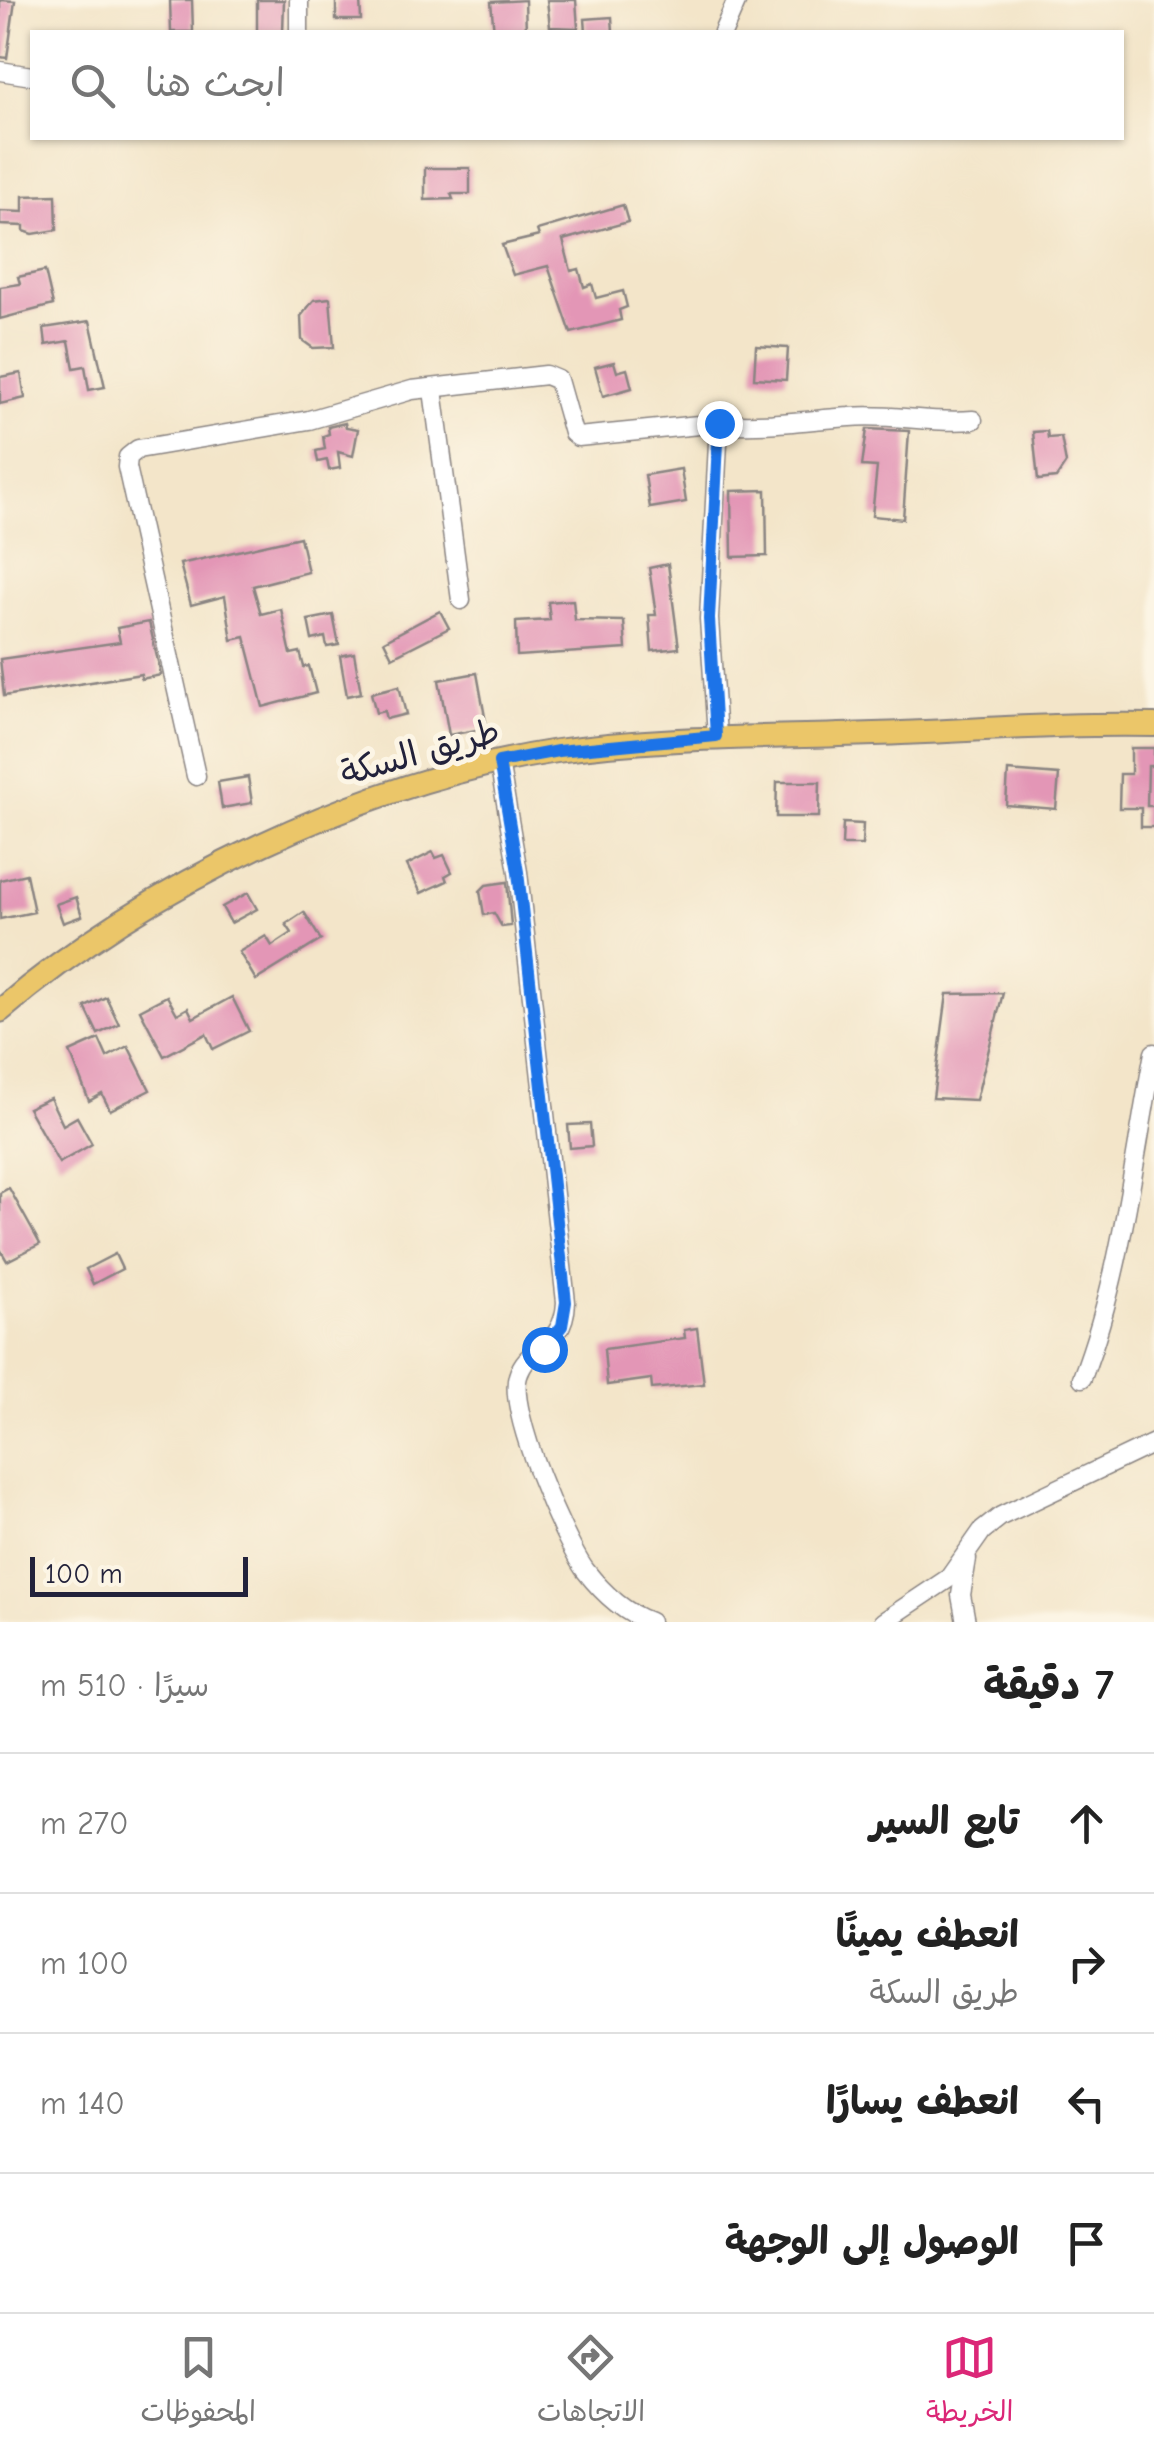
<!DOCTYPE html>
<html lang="ar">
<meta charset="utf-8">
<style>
:root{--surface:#fff;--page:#f6f6f6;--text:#222;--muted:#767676;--line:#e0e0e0;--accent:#db2777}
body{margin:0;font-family:"Comic Neue","Playpen Sans Arabic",sans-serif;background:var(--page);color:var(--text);direction:rtl}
.scale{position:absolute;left:30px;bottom:25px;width:218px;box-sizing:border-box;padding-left:10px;border:5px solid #22223b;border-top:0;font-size:28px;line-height:35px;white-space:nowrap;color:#22223b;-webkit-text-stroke:8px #fcf5e5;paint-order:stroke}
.stop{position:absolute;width:30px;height:30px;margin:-22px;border:8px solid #1a73e8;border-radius:50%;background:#fff}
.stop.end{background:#1a73e8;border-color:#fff;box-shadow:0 2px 10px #0008}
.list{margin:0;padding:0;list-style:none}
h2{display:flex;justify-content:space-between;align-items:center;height:130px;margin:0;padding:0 40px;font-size:42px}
h2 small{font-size:32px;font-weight:400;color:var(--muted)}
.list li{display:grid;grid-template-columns:65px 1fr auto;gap:30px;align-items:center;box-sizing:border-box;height:140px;padding:0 40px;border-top:2px solid var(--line)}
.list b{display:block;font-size:38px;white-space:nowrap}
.list p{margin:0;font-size:32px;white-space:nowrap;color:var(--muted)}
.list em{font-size:32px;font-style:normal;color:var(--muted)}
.icon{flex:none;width:55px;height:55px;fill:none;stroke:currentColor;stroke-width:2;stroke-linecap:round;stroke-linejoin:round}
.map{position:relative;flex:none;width:1154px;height:1622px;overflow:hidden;direction:ltr}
.search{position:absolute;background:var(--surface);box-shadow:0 2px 8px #0004;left:30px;right:30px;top:30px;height:110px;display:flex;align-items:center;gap:25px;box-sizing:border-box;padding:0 35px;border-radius:0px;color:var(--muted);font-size:38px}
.sheet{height:690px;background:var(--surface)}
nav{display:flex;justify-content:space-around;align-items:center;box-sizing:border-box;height:140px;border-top:2px solid var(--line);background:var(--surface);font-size:28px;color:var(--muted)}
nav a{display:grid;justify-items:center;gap:5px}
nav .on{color:var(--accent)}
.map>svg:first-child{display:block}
.building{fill:#e396b6}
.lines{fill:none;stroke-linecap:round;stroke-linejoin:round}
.minor-casing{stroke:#8a8482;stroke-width:21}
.major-casing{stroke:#8a8482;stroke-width:26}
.minor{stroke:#fff;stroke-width:18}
.major{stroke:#ebc669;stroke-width:22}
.route{stroke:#1a73e8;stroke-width:12}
.labels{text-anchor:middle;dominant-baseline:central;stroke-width:10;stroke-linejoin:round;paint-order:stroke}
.street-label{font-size:35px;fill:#22223b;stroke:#fcf5e5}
</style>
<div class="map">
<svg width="1154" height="1622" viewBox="0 0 1154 1622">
<rect width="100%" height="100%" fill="#fcf5e5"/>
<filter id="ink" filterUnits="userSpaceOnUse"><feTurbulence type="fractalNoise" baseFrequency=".01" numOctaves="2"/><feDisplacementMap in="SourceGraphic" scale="20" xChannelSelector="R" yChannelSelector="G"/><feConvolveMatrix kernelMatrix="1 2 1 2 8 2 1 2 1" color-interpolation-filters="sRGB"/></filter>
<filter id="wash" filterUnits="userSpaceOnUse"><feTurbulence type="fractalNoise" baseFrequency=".0048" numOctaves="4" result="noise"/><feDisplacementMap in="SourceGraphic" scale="40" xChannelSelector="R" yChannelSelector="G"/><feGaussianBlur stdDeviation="2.25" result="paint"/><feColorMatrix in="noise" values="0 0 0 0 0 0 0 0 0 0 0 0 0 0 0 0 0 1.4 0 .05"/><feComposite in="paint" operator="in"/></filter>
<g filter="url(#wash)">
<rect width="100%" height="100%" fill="#f3e5c9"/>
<g id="blocks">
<g class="building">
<path d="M0 0 15 1 7 58 0 57Z"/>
<path d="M170 0H192L193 32H171Z"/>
<path d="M257 0H284L283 32H257Z"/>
<path d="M336 0H360L361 20H336Z"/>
<path d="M525 0 526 32H494L491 2Z"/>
<path d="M547 0H576L578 28 550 27Z"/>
<path d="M612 17 613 32H586L585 19Z"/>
<path d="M425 168H470V194H451L453 199 425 200Z"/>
<path d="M56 195 57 230 33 234 24 231V226L0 225V211L23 212V196Z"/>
<path d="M623 205 628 222 563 240 571 271 579 269 584 287 592 284 596 298 623 291 627 307 619 310 621 320 571 333 548 266 513 275 502 245 539 236 537 230Z"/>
<path d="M45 271 53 305 0 319V287L20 284 18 277Z"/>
<path d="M330 298 334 347 313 348 302 340 301 316 314 300Z"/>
<path d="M90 321 105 387 89 390 85 366 74 368 69 341 46 345 44 328Z"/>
<path d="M756 346 788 348 786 380 754 378Z"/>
<path d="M614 362 617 372 627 369 632 388 603 396 595 367Z"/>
<path d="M21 373 25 398 0 404V377Z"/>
<path d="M345 423 346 427 358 429 353 456 338 452 340 468 329 470 327 460 318 462 316 451 325 449 323 436 329 434 328 427Z"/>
<path d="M867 429 909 431 903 519 872 516 877 467 862 466Z"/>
<path d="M1047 431 1048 438 1061 437 1066 463 1056 478 1038 480 1033 432Z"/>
<path d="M681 469 686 502 650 508 645 475Z"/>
<path d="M766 490 767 556 732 557 731 491Z"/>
<path d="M300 537 308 572 253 586 261 614 281 609 291 654 300 652 304 667 309 666 316 693 263 707 245 637 232 640 225 596 191 605 180 564Z"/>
<path d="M668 564 679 648 652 651 649 615H656L649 568Z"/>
<path d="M573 600 575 620 624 621 626 649 517 656 516 622 550 620 548 602Z"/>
<path d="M440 611 449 628 392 657 384 641Z"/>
<path d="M333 615 339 645 327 647 325 637 312 640 308 620Z"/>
<path d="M149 622 161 675 141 679V674L4 696 0 659 120 642 117 628Z"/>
<path d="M354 653 361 693 347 696 340 656Z"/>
<path d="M477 673 487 728 449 735 439 680Z"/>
<path d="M399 686 406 714 386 719 384 711 376 713 371 693Z"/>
<path d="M1131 748H1154V766H1148L1147 806H1154V827H1141V808H1119L1120 774H1131Z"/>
<path d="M1008 771 1059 775 1056 809 1006 805Z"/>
<path d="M248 777 252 803 222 808 218 782Z"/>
<path d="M777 782H820L819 817H776Z"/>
<path d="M843 823 863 824 862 845H842Z"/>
<path d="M433 852 436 858 444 855 452 872 445 876 447 881 421 893 407 865Z"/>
<path d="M26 874 34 912 0 919V880Z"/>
<path d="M507 882 511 926 502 927 494 913 484 915 480 891 486 885Z"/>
<path d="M248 893 257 909 231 923 222 907Z"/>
<path d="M76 897 82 916 63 923 56 904Z"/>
<path d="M304 912 321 940 256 980 239 952 266 936 272 946 292 933 286 924Z"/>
<path d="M1003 993 976 1100 933 1098 947 994Z"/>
<path d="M167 996 177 1014 188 1008 193 1018 232 997 249 1031 213 1049 206 1034 164 1056 140 1010Z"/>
<path d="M106 997 119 1024 98 1034 85 1007Z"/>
<path d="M99 1039 107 1057 128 1046 150 1090 110 1110 102 1094 89 1101 70 1052Z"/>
<path d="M50 1098 63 1125 77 1117 92 1144 59 1163 28 1108Z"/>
<path d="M590 1124 592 1146 570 1148 568 1125Z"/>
<path d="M9 1188 40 1244 7 1261 0 1249V1193Z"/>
<path d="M115 1254 122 1269 93 1284 86 1269Z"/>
<path d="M697 1328 704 1384 652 1389 651 1379 607 1385 604 1349 685 1338 684 1330Z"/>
</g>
</g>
</g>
<g filter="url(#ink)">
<use href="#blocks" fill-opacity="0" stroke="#8a8482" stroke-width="2.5"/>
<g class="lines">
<defs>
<g id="minor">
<path d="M299 32V0"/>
<path d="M723 32 737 0"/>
<path d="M0 71 32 76"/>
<path d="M433 390 461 600"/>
<path d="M717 736 709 619 719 423C764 427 805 420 850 417 891 413 931 424 973 420"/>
<path d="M499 762 518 872 566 1302C564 1349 528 1343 518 1376 507 1410 564 1541 585 1570 602 1592 624 1613 650 1622"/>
<path d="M196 776 127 467 128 457 138 449 309 420 412 390 546 375 558 380 573 433 578 437 719 423"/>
<path d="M1082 1378C1122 1274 1133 1161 1154 1053"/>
<path d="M883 1622 949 1578 982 1531 1001 1516 1154 1443"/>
<path d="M966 1622 961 1595 967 1559"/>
</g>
<path id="major" d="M0 1011C146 885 366 780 557 751 662 736 768 738 874 734 967 731 1061 723 1154 725"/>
</defs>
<use href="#minor" class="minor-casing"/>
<use href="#major" class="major-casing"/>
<use href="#minor" class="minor"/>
<use href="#major" class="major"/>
</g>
</g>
<g class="lines" filter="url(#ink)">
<path class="route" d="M544 1349 562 1326 566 1302 518 872 499 762 558 751 716 736 709 619 719 423"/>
</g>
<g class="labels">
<g class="street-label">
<text transform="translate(420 752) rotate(-16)">طريق السكة</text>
</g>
</g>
</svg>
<div class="scale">100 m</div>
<div class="stop" style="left:544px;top:1349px"></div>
<div class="stop end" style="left:719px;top:423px"></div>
<div class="search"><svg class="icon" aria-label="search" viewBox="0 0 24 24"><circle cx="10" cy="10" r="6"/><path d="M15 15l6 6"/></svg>ابحث هنا</div>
</div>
<section class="sheet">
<h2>7 دقيقة<small>سيرًا · 510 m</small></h2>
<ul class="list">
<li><svg class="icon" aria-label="ahead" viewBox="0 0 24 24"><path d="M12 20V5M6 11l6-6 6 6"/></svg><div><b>تابع السير</b></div><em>270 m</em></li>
<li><svg class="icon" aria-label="right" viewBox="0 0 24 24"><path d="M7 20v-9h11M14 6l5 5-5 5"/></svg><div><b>انعطف يمينًا</b><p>طريق السكة</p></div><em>100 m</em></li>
<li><svg class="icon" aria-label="left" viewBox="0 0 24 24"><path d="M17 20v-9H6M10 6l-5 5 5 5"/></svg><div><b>انعطف يسارًا</b></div><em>140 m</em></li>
<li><svg class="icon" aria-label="arrive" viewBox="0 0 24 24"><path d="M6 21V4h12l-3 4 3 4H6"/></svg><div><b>الوصول إلى الوجهة</b></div></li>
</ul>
</section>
<nav>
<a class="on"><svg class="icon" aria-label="map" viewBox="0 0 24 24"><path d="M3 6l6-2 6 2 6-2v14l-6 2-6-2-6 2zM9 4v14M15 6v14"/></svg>الخريطة</a>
<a><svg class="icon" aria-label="directions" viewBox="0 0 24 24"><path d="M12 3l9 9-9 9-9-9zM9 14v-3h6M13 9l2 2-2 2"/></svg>الاتجاهات</a>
<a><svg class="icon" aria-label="saved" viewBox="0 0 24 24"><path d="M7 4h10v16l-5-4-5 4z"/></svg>المحفوظات</a>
</nav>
